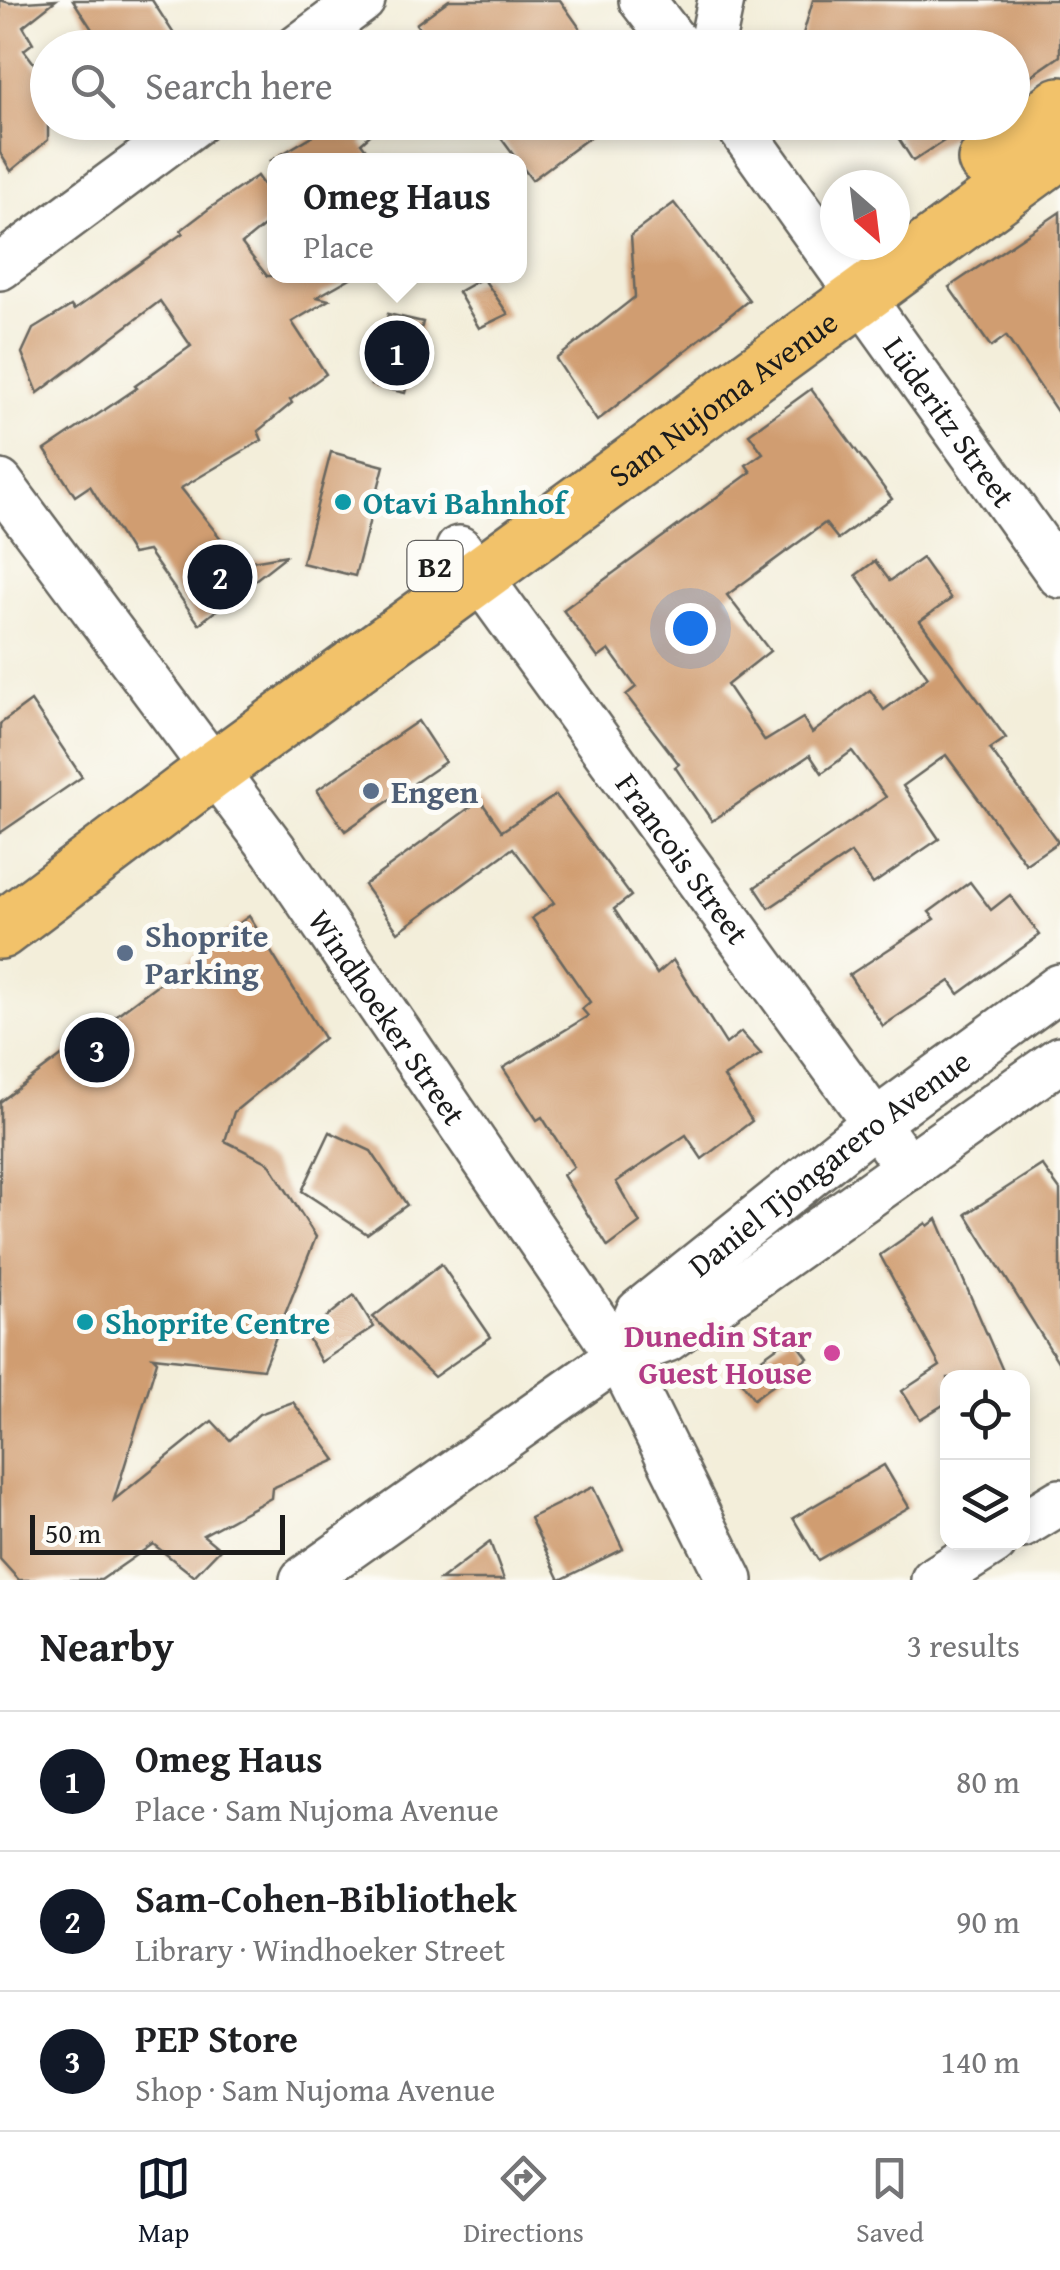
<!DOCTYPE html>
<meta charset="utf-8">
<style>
:root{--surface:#fff;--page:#f2f2f2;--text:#202124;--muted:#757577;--line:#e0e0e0;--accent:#111827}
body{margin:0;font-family:"Gentium Book Plus",serif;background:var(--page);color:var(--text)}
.controls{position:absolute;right:30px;bottom:30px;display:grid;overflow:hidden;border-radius:20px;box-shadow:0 5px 15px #0003}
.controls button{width:90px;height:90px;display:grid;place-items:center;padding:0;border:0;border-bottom:2px solid var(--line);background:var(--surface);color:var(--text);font:50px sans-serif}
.compass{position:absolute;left:820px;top:170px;width:90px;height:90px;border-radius:50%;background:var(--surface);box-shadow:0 5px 15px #0003;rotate:152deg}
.scale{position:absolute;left:30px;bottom:25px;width:255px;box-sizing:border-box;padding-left:10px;border:5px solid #1c1c1c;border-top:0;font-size:28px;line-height:35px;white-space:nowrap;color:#1c1c1c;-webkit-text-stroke:8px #fdfcf7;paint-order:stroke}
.you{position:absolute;left:690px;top:628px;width:35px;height:35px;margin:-25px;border:8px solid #fff;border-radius:50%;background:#1a73e8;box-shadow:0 0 0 15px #1a73e833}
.badge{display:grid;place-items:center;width:65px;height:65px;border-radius:50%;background:var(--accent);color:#fff;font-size:32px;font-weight:700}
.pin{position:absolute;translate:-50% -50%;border:5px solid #fff;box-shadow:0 2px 10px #0006}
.popup{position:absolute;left:267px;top:153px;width:260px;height:130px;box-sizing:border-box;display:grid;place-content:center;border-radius:20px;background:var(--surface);filter:drop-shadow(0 2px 8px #0005);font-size:32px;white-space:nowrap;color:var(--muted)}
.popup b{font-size:38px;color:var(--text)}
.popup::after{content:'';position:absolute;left:50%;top:100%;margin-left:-20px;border:20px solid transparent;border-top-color:var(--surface)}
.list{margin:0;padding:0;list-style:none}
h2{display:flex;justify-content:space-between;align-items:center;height:130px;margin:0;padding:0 40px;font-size:42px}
h2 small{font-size:32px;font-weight:400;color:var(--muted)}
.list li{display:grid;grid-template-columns:65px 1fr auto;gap:30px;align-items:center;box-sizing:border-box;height:140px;padding:0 40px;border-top:2px solid var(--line)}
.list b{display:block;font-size:38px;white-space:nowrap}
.list p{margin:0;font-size:32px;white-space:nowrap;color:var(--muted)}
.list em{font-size:32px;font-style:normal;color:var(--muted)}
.icon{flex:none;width:55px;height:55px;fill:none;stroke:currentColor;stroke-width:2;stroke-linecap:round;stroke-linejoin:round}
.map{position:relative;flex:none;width:1060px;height:1580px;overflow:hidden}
.search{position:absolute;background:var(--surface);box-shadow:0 5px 15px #0003;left:30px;right:30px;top:30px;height:110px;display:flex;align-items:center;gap:25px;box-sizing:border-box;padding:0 35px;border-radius:55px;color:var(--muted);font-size:38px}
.sheet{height:550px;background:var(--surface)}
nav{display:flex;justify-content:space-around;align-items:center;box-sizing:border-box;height:140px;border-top:2px solid var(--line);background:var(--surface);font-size:28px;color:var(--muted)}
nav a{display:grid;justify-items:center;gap:5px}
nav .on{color:var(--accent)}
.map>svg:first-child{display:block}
.building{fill:#d09d71}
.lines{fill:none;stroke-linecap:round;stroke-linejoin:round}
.minor-casing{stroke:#67665e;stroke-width:50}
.highway-casing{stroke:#67665e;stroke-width:60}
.minor{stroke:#fff;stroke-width:45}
.highway{stroke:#f2c26a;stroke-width:55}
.culture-dot{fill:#0f9aa8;stroke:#fdfcf7;stroke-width:4}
.service-dot{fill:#5c6f8a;stroke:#fdfcf7;stroke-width:4}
.hotel-dot{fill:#d1479c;stroke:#fdfcf7;stroke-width:4}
.labels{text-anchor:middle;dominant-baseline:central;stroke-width:10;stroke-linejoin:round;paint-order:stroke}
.shield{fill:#fdfcf7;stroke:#605f5e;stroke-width:2.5}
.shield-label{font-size:30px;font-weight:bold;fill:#1c1c1c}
.street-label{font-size:32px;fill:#1c1c1c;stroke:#fdfcf7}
.culture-label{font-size:32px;font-weight:bold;fill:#0d838f;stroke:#fdfcf7;text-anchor:start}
.service-label{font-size:32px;font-weight:bold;fill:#4e5e75;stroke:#fdfcf7;text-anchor:start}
.hotel-label{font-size:32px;font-weight:bold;fill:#b23c85;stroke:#fdfcf7;text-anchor:end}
</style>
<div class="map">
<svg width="1060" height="1580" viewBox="0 0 1060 1580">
<rect width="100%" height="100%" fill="#fdfcf7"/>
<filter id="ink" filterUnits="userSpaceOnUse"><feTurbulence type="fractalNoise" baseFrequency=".01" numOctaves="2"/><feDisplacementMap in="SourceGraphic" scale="20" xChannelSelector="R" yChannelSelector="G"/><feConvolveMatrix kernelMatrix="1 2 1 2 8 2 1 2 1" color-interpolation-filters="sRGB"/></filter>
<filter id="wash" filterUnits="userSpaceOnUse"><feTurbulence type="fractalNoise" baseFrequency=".0048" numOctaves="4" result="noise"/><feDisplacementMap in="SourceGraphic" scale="40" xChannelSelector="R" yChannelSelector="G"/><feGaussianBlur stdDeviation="2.25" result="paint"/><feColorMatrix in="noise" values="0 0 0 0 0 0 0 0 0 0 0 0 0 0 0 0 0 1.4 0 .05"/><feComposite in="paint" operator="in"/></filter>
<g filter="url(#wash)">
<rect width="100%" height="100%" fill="#f3eeda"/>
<g id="blocks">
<g class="building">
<path d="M0 0 10 3 56 0 23 26 33 43 24 50 48 82V140L11 171 0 153Z"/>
<path d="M73 0H152L183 48H104Z"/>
<path d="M449 0H560L594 48H434L416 24Z"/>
<path d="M813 0H1060V56L1012 89V48H799Z"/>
<path d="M336 122H385L361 143 374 160H272Z"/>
<path d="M489 122H610L532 180Z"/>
<path d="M888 122H973L913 161Z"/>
<path d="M257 176 274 201V218L242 244 267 276H354L317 297 329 300 292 322 326 374 290 400 292 403 258 431 262 440 181 488 240 563 287 555 199 624 148 551 132 554 90 486 75 496 45 450 137 388 135 386 191 346 160 301 38 393 22 353 33 329 71 306 74 310 183 233 181 230 210 208Z"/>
<path d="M674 203 749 300 597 421 556 359 635 297 631 235Z"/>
<path d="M1060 212V416L1006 336 991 347 949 287Z"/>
<path d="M483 278 508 314 479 328 458 292Z"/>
<path d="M388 314 423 322 405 393 371 385Z"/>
<path d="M811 389 892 499 838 539 825 523 727 595 770 651 727 685 765 741 803 718 812 733 870 690 884 710 928 677 856 575 875 561 890 581 922 558 951 599 920 621 1006 738 990 749 1058 842 1026 864 946 755 903 786 939 839 873 884 851 853 769 908 755 887 886 797 852 751 822 773 810 755 712 821 675 767 679 764 626 695 636 687 609 650 598 658 563 610 751 472 746 465 763 453 749 434Z"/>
<path d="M331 452 384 466 355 576 302 563Z"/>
<path d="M31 701 82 777 0 833V724Z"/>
<path d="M418 721 445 762 345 831 317 790Z"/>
<path d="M556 795 631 896 614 909 657 974 673 960 726 1044 741 1032 761 1054 724 1077 752 1121 702 1159 686 1135 616 1182 640 1223 608 1247 563 1175 574 1167 542 1117 537 1120 503 1068 588 1016 582 1009 590 1002 532 918 554 903 513 848 398 932 364 885 480 800 502 831Z"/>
<path d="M970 882 991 910 1010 895 1040 935 959 994 950 981 883 1026 849 975 935 919 929 912Z"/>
<path d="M249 916 324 1038 234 1112 225 1141 269 1163 316 1237 263 1369 153 1357 157 1361 114 1500 212 1421 230 1440 259 1414 293 1402 336 1460 272 1488 271 1498 203 1535 220 1549 194 1576 153 1544 101 1580H19L0 1559V1102Z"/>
<path d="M330 1132 371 1151 407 1205 367 1234 302 1191Z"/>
<path d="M1042 1165 1060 1190V1365L966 1214Z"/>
<path d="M937 1219 1006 1378H948V1402L920 1419 902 1391 940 1366 880 1255 926 1223 928 1226Z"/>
<path d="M441 1264 491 1337 434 1377 373 1317Z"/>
<path d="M354 1295 374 1327 321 1362 306 1334Z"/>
<path d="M792 1336 808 1358 754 1399 737 1376Z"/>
<path d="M884 1465 909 1507 818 1560 793 1518Z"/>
<path d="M593 1487 623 1549 560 1580 530 1518Z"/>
<path d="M490 1542 504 1580H440Z"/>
</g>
</g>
</g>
<g filter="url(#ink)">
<use href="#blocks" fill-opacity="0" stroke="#67665e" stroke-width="2.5"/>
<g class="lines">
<defs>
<g id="minor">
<path d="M642 0 679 48"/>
<path d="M298 48 362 0"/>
<path d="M711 48 721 0"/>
<path id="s1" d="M736 122 1060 575"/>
<path d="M0 267 196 122"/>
<path id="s2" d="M0 483 274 850 619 1356 730 1580"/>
<path id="s3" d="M459 549 908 1168"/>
<path id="s4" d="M619 1356 639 1312 876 1122 1060 987"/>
<path d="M1022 1525 1060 1502"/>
<path d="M303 1580 619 1356 667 1339 1060 1059"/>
<path d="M934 1580 994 1542"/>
</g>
<g id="highway">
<path d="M986 160 1060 105"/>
<path id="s5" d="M0 931 216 768 1060 151"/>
</g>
</defs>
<use href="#minor" class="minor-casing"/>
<use href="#highway" class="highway-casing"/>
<use href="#minor" class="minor"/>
<use href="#highway" class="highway"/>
</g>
</g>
<g class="culture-dot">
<circle cx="343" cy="502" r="10"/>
<circle cx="85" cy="1322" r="10"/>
</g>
<g class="service-dot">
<circle cx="371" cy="791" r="10"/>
<circle cx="125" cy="953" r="10"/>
</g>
<circle class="hotel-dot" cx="832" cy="1353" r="10"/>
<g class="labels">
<rect class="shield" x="407.5" y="541" width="55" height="50" rx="8"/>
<g class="shield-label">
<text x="435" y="566">B2</text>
</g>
<g class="street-label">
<text stroke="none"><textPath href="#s5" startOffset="898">Sam Nujoma Avenue</textPath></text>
<text stroke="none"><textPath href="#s1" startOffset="368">Lüderitz Street</textPath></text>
<text stroke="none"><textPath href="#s3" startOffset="382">Francois Street</textPath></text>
<text stroke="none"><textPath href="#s2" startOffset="660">Windhoeker Street</textPath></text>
<text stroke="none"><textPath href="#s4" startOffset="290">Daniel Tjongarero Avenue</textPath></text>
</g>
<g class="culture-label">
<text x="363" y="502">Otavi Bahnhof</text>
<text x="105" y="1322">Shoprite Centre</text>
</g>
<g class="service-label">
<text x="391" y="791">Engen</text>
<text x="145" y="935">Shoprite<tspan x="145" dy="37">Parking</tspan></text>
</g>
<g class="hotel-label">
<text x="812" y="1335">Dunedin Star<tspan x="812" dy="37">Guest House</tspan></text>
</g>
</g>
</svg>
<div class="controls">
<button><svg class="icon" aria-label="locate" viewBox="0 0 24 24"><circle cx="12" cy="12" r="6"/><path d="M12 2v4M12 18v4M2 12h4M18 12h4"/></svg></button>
<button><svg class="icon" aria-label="layers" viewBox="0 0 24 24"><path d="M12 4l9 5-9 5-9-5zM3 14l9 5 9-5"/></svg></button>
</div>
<svg class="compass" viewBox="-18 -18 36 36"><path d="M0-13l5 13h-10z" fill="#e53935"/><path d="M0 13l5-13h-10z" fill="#757577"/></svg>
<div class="scale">50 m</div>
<div class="you"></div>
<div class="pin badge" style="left:397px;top:353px">1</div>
<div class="popup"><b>Omeg Haus</b>Place</div>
<div class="pin badge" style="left:220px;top:577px">2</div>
<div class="pin badge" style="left:97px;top:1050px">3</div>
<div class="search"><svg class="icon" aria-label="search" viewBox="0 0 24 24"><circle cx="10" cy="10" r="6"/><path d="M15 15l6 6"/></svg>Search here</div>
</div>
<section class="sheet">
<h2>Nearby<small>3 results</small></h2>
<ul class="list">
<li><span class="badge">1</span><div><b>Omeg Haus</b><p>Place · Sam Nujoma Avenue</p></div><em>80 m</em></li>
<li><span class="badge">2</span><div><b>Sam-Cohen-Bibliothek</b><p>Library · Windhoeker Street</p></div><em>90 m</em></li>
<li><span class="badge">3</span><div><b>PEP Store</b><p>Shop · Sam Nujoma Avenue</p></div><em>140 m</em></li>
</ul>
</section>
<nav>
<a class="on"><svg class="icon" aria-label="map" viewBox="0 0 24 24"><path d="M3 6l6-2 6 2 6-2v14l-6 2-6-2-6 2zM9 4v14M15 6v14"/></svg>Map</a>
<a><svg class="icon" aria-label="directions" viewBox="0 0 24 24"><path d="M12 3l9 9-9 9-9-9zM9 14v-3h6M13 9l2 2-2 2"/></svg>Directions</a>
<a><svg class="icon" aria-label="saved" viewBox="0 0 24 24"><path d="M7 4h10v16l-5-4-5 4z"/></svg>Saved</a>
</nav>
